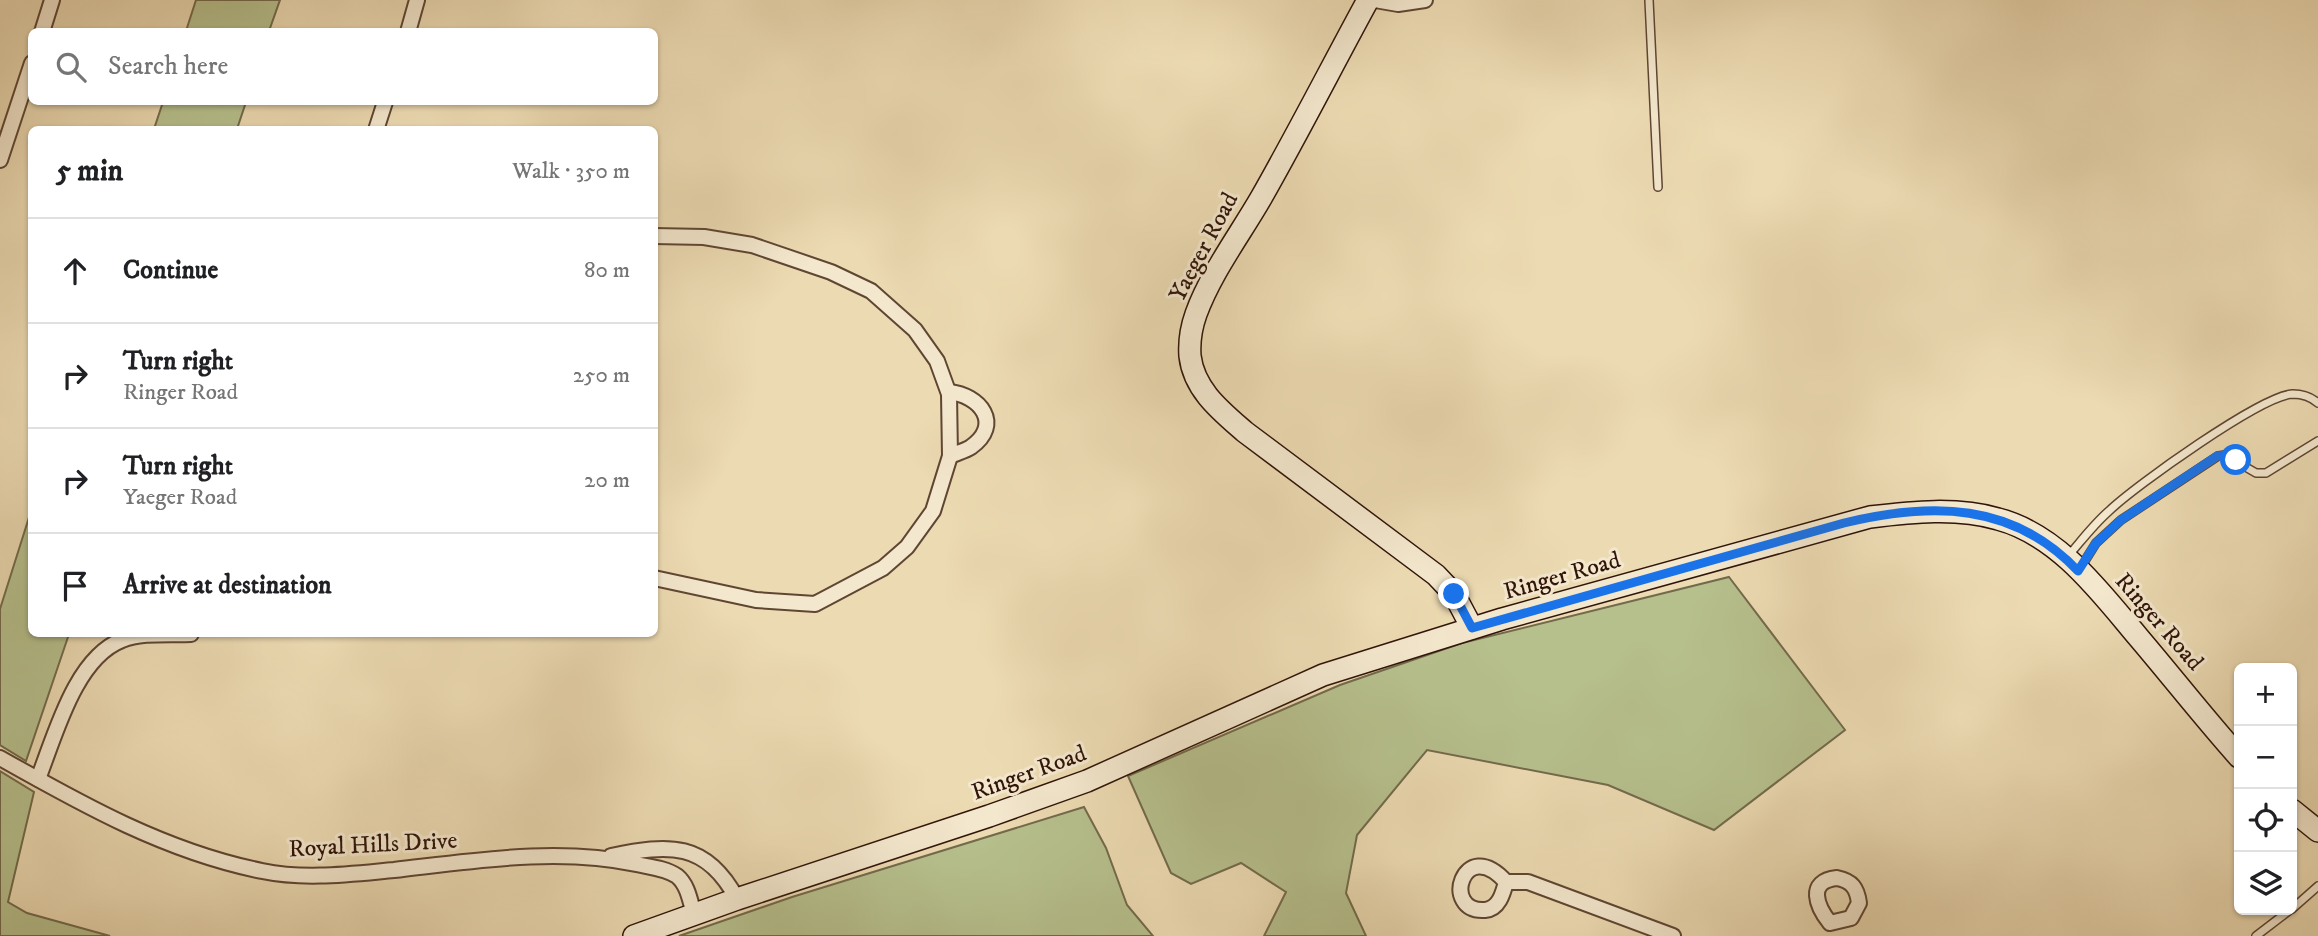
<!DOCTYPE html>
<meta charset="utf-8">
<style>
:root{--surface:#fff;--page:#f6f6f6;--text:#202124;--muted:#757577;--line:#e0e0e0}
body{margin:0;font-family:"IM FELL DW Pica",serif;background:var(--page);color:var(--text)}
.controls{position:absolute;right:21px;bottom:21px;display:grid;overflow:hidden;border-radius:10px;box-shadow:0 2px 5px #0004}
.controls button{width:63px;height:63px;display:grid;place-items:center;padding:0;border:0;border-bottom:2px solid var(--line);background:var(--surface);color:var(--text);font:35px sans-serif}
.stop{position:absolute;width:21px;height:21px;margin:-16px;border:5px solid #1a73e8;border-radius:50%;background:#fff}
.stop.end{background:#1a73e8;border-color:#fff;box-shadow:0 2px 7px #0008}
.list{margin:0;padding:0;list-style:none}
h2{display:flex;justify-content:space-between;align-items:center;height:91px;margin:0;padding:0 28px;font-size:30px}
h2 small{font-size:23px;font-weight:400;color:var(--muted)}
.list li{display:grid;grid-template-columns:46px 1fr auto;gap:21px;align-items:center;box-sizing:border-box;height:105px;padding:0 28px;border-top:2px solid var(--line)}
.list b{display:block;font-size:26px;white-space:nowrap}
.list p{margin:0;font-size:23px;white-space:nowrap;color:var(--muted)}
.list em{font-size:23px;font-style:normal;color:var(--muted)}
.icon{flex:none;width:38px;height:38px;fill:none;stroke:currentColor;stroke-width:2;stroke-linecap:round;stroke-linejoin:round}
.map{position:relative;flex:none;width:2318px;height:936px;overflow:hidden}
.search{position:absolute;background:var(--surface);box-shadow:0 2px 5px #0004;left:28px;top:28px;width:630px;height:77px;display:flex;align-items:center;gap:18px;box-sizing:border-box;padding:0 24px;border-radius:10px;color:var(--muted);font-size:26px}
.panel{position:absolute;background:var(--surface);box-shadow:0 2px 5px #0004;left:28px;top:126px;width:630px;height:511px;border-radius:10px}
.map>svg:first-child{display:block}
.green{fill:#b6c08d;stroke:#736a4b;stroke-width:2}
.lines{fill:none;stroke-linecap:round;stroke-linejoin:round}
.lane-casing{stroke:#5f4633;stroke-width:10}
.street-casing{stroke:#5f4633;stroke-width:18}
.secondary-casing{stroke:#301409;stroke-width:24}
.lane{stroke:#f3e7cd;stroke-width:7}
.street{stroke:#f3e7cd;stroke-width:14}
.secondary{stroke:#f3e7cd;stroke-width:21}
.route{stroke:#1a73e8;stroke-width:9}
.labels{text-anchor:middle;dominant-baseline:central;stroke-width:6;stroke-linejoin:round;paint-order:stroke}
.street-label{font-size:24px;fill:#301409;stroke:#f3e7cd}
</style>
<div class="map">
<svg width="2318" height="936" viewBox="0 0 2318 936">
<rect width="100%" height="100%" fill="#ecdab2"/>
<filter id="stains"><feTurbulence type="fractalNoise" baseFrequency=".00286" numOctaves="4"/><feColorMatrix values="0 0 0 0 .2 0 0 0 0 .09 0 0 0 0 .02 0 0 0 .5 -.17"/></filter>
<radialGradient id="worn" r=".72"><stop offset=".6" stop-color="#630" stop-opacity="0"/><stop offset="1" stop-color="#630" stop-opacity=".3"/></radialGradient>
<g class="green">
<path d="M196 0H280L269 31H186Z"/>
<path d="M163 102H246L237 129H154Z"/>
<path d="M31 511 32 634H69L26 761 0 745V609Z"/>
<path d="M1729 577 1845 730 1714 830 1608 785 1427 750 1357 835 1346 893 1366 936H1264L1286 892 1241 863 1191 884 1171 873 1128 776 1340 685 1462 643Z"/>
<path d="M0 771 34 792 8 902 27 913 110 936H0Z"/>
<path d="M1084 807 1106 848 1127 905 1153 936H679L792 897Z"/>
</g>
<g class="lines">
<defs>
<g id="lane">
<path d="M1649 0 1658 187"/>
<path d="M2069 555C2082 540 2094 524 2109 511 2135 486 2262 395 2293 394 2303 394 2311 397 2318 403"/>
<path d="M2081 567 2096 543 2121 520 2218 456 2225 455 2256 473H2266L2318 441"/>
<path d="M2292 909 2318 886"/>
<path d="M2256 936 2290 910"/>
</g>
<g id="street">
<path d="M1375 0 1398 4 1425 0"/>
<path d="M42 32 52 0"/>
<path d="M408 32 417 0"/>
<path d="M376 130 385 102"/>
<path d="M0 160 32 63"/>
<path d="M654 236 704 237 752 245 831 272 871 291 915 330 937 361 949 394 950 456 933 511 907 547 883 568 815 604 756 600 654 578"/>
<path d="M949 392C980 395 1003 424 971 447 965 451 956 453 950 456"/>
<path d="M0 758C83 805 167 852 262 871 305 880 350 874 394 870 473 861 558 847 636 864 650 867 665 868 677 876 688 885 690 901 694 914"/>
<path d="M38 779C55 736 75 658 122 640 141 632 170 635 191 634"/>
<path d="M611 856C669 844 706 841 737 899"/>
<path d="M1837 878C1852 881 1857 888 1859 903L1851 918 1830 923C1817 907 1806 881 1837 878Z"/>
<path d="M1506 882C1503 893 1499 909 1485 910 1440 913 1463 834 1506 882H1528L1673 936"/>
</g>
<g id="secondary">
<path d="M1368 0C1332 66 1298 133 1261 198 1239 236 1211 273 1196 314 1191 328 1189 342 1190 356 1194 390 1221 411 1245 432L1436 575 1454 594 1472 628"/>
<path d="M2292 810 2318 831"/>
<path d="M634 936 737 899 989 816 1087 781 1323 675 1502 619 1870 517C1912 512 1957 507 1998 519 2059 535 2101 593 2139 638 2173 678 2205 719 2239 757"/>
</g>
</defs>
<use href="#lane" class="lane-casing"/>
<use href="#street" class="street-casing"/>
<use href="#secondary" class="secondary-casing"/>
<use href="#lane" class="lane"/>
<use href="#street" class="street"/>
<use href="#secondary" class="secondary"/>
</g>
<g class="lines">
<path class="route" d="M1454 594 1472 628 1844 523C1931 502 2013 502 2078 571L2096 543 2121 520 2217 456 2225 455 2236 460"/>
</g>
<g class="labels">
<g class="street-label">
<text transform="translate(1204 247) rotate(-62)">Yaeger Road</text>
<text transform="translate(1562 576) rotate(-16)">Ringer Road</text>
<text transform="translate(2159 622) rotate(49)">Ringer Road</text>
<text transform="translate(1029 773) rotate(-20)">Ringer Road</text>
<text transform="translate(373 845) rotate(-3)">Royal Hills Drive</text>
</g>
</g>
<rect width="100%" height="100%" filter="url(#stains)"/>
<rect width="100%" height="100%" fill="url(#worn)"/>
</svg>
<div class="controls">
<button>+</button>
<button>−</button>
<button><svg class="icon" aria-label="locate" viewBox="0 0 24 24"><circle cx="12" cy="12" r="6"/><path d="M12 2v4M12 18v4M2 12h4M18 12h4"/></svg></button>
<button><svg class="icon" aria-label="layers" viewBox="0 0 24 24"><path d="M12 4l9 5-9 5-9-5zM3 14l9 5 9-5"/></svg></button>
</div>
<div class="stop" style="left:2236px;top:460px"></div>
<div class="stop end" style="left:1454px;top:594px"></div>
<div class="search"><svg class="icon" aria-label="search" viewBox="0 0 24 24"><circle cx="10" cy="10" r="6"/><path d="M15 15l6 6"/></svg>Search here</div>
<section class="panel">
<h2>5 min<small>Walk · 350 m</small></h2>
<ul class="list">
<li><svg class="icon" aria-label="ahead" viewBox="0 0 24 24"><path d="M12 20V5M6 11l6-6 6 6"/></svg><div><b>Continue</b></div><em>80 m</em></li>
<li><svg class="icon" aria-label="right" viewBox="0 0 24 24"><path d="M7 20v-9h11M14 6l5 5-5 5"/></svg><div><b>Turn right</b><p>Ringer Road</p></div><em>250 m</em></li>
<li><svg class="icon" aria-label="right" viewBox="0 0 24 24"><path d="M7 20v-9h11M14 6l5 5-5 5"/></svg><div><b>Turn right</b><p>Yaeger Road</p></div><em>20 m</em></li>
<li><svg class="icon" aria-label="arrive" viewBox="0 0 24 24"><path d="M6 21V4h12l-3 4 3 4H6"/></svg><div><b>Arrive at destination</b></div></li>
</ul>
</section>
</div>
